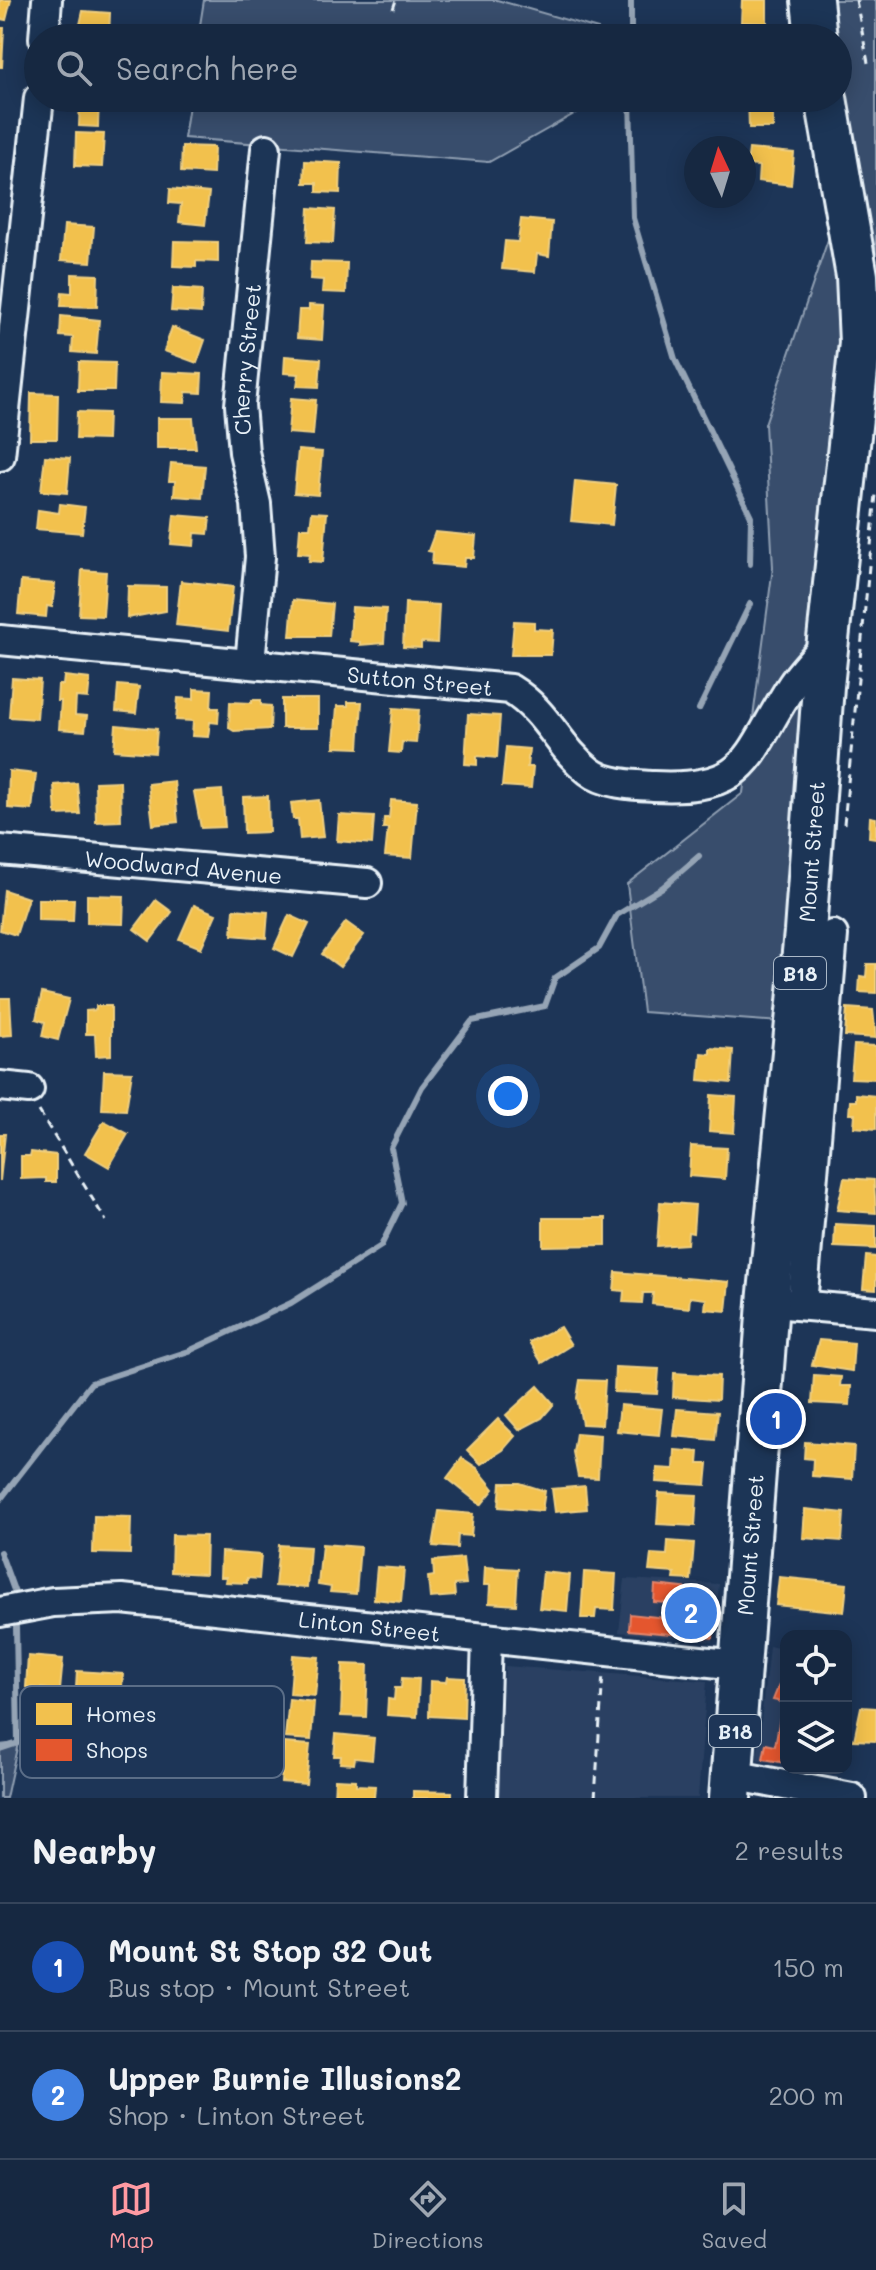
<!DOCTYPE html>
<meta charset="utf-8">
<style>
:root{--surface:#162841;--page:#1f3048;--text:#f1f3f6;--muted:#9ea6b1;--line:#35445a;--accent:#ff9aa2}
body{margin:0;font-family:Mali,sans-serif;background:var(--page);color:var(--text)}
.controls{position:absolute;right:24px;bottom:24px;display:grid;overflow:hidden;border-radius:16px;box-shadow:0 4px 20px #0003}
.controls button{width:72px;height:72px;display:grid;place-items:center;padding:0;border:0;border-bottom:2px solid var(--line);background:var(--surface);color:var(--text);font:40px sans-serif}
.compass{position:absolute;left:684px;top:136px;width:72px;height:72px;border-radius:50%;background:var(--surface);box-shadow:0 4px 20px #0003;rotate:356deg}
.you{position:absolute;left:508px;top:1096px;width:28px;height:28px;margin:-20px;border:6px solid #fff;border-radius:50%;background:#1a73e8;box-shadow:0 0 0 12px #1a73e833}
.badge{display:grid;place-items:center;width:52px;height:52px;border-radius:50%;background:var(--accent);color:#fff;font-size:26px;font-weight:700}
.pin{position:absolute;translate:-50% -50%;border:4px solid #fff;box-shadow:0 2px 8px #0006}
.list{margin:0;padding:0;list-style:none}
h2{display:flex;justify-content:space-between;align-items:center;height:104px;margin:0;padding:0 32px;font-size:34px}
h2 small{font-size:26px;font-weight:400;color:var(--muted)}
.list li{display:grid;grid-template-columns:52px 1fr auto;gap:24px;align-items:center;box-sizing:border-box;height:128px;padding:0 32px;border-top:2px solid var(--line)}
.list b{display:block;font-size:30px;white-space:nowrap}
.list p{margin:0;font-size:26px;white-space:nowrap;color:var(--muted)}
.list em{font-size:26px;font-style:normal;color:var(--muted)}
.icon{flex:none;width:44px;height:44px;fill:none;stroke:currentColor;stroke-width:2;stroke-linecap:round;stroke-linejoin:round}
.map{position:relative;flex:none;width:876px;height:1798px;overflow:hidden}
.search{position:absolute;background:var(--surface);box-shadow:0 4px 20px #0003;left:24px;right:24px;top:24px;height:88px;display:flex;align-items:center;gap:20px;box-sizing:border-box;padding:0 28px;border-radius:44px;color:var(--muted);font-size:30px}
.sheet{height:360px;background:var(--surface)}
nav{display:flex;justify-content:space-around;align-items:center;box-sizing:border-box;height:112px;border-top:2px solid var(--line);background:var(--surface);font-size:22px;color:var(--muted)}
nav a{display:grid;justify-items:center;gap:4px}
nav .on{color:var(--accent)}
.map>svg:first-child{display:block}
.built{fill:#2a4162}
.green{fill:#374d6c;stroke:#909fb2;stroke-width:2}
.homes{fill:#f2c14e;stroke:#efcf81;stroke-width:2}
.shops{fill:#e4572e;stroke:#e5856b;stroke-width:2}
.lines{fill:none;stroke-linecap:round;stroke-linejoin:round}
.stream{stroke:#95a4b5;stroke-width:6}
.minor-casing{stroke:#e8f1f8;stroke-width:34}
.highway-casing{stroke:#e8f1f8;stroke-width:46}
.path{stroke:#e8f1f8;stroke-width:3;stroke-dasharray:8 6;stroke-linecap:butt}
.minor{stroke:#1d3557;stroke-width:28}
.highway{stroke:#1d3557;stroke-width:40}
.labels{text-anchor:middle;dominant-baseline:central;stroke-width:8;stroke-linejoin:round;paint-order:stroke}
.shield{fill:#1d3557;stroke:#abb9c8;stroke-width:2}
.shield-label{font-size:20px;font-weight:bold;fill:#e8f1f8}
.street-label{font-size:22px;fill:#e8f1f8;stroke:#1d3557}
.key{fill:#1d3557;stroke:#5a6d87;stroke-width:2}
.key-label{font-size:22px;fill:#e8f1f8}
</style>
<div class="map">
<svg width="876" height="1798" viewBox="0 0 876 1798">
<rect width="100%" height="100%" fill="#1d3557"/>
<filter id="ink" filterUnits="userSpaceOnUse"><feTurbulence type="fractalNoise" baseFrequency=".0125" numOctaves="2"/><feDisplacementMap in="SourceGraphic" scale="16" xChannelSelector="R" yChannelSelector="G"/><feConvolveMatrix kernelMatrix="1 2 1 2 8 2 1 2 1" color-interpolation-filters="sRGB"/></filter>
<g filter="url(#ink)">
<g class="built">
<path d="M625 1579 719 1584 713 1642 619 1632Z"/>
<path d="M769 1646 786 1650V1765L757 1760Z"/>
<path d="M505 1666 707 1681 698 1798H495Z"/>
</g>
<g class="green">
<path d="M204 0H497L598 29 597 38H198Z"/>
<path d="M828 0H876V254L869 240 838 75V38H833Z"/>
<path d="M190 98H590V105L489 162 184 138Z"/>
<path d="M845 190 857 276 795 1023 643 1012 627 884 743 793 773 567 765 424Z"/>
<path d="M18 1743 6 1798H0V1745Z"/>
</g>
<g class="homes">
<path d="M0 0H11L6 20 0 19Z"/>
<path d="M742 0H767V23L741 22Z"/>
<path d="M83 11 110 13 109 38H77Z"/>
<path d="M0 28H4L2 67H0Z"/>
<path d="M747 31 770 32V38H747Z"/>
<path d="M80 98H99L98 127 79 126Z"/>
<path d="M748 98H772L773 128H749Z"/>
<path d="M76 133 104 134 102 167 75 166Z"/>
<path d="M182 146 214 147 213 174 181 172Z"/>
<path d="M749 149 794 153 791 185 758 181 759 166 747 165Z"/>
<path d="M305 161 341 163 340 193 317 192V183H304Z"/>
<path d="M170 189 209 193 205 225 179 222 181 204 169 203Z"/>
<path d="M309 208 335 210 333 243 307 242Z"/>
<path d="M521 219 552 222 549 256 537 254 535 272 502 269 505 241 518 242Z"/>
<path d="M64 225 94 227 91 262 61 260Z"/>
<path d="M174 241 218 242V262L196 261V267L173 266Z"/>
<path d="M311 262 347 263 346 293 322 292 323 280 310 279Z"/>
<path d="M72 274 98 275 97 307 61 306 62 292 72 293Z"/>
<path d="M173 288 202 290 201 313 171 311Z"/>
<path d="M309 305 324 306 322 340 297 338 299 310H309Z"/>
<path d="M61 316 99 320 96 354 72 352 73 337 60 336Z"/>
<path d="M172 327 205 340 197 363 164 351Z"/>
<path d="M285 356 321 359 319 387 297 386 299 374 284 373Z"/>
<path d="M79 362 115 363 114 391H78Z"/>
<path d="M162 372 202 374 201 393 186 392 185 403 161 402Z"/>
<path d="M31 393 58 394 57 439H30Z"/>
<path d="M291 398 316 400 313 435 288 433Z"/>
<path d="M77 412 108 413 107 440 76 439Z"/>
<path d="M157 418H193L196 448H157Z"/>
<path d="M298 450 322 452 318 495 294 493Z"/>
<path d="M45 456 70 458 67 493 41 491Z"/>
<path d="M171 463 205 466 202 498 174 496 175 481H169Z"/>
<path d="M575 481 616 485 612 525 571 521Z"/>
<path d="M60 504 85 507 82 533 36 529 38 510 59 513Z"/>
<path d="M312 512 327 513 323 562 309 561 310 554 298 553 300 528H310Z"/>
<path d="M174 515 210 518 208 534 195 533 194 546 171 544Z"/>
<path d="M435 532 476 536 474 558H465L464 567 432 564 433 552 428 551Z"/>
<path d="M82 570 106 572 103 616 79 615Z"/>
<path d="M21 581 55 584 52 607 47 606 46 617 18 614Z"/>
<path d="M181 581 233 587 228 631 176 625Z"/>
<path d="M128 586 166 587V611L127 618Z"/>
<path d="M293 600 332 604 329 636H290Z"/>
<path d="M405 603 439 605 437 643 421 642V648L403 647Z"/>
<path d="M352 607 386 609 384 643 360 645V642L350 641Z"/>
<path d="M514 621 534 622V629L553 630 551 655H511Z"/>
<path d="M64 676 90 679 88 698 76 697 75 715 87 716 85 731 59 729 61 701H57L58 685H63Z"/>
<path d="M12 678 40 680 37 719 9 717Z"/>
<path d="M118 685 139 687 136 713 116 711Z"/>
<path d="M194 689 212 690 211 708H219L218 723 210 722 208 737 192 736 193 721 176 720 178 698 194 699Z"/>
<rect x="282" y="699" width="36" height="29"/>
<path d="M252 700H261V705L271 706 270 729 234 731 229 728 230 702 252 703Z"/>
<path d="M348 702H362L359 748 334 747 337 706H348Z"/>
<path d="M393 708 419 710 416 743 402 742 401 753 389 752Z"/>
<path d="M468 714 500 716 497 758 477 756V765L465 764Z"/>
<path d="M116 725 157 729 155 753 114 750Z"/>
<path d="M506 747 529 749 527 767H533L531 788 502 786Z"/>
<path d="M9 771 36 774 32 810 8 808Z"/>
<path d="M120 781 121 821 96 822 95 782Z"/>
<path d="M174 781 178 822 153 825 148 784Z"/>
<path d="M77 783 80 814 56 815 54 785Z"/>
<path d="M222 790 225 827 201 828 194 792Z"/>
<path d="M268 796 269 832 244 833 243 797Z"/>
<path d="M319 800 323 837 300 839 298 819H293L291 803Z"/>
<path d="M391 800 417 802 412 858 385 856 388 828H383L384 818H389Z"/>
<path d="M339 815 374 817 372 844 337 841Z"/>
<path d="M870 817 876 818V838L869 837Z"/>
<path d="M4 890 28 898 16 935 0 930Z"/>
<path d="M87 895 124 896 123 924 87 923Z"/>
<path d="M38 899H74L73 921 38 920Z"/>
<path d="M156 900 172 912 150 941 134 929Z"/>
<path d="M194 905 216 914 201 948 179 939Z"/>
<path d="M234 909 268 912 266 938 232 935Z"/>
<path d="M289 915 309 924 293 957 274 948Z"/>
<path d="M346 922 364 935 340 967 322 954Z"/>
<path d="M867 964H876V993L859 992 860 976 866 977Z"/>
<path d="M42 993 69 999 58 1040 42 1036 45 1022 36 1019Z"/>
<path d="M0 998H10L12 1035 0 1036Z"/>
<path d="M96 1006H111V1055L96 1056 95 1034H86V1011L96 1010Z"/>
<path d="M847 1008 873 1010 876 1038 845 1036Z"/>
<path d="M854 1045 876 1046V1079L851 1078Z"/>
<path d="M710 1048 733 1050 731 1083 699 1080 701 1053 710 1054Z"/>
<path d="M104 1071 132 1072 126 1110 102 1109Z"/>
<path d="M856 1094 876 1096V1129L854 1127 855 1114H849L850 1101H856Z"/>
<path d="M711 1095 736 1097 734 1133 709 1131Z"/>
<path d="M104 1121 128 1134 109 1167 85 1153Z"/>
<path d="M0 1134H5L0 1181Z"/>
<path d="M691 1146 727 1148 725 1179 689 1176Z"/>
<path d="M31 1152 56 1155V1182H46V1178L21 1179V1156H30Z"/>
<path d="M844 1178 874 1180 876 1213 837 1210Z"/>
<path d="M660 1202 695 1205 693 1233 688 1232 687 1244 657 1246Z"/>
<path d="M543 1218H606V1245L543 1246Z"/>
<path d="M835 1224 876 1226V1249L834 1247Z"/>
<path d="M866 1256 876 1257V1290L863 1289Z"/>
<path d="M616 1272 729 1282 726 1311 705 1309 706 1299 690 1297 689 1308 652 1304 653 1293H643L642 1303 623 1302 624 1291 614 1290Z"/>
<path d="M560 1327 571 1345 542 1363 529 1342Z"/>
<path d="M819 1340 854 1343 852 1371 812 1365Z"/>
<path d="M615 1367 659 1369 657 1394 614 1392Z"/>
<path d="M674 1373 719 1376 718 1400 673 1397Z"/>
<path d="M814 1375 841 1377 840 1386H851L850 1405 812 1403Z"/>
<path d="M580 1380 605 1381 602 1425 582 1424 577 1398Z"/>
<path d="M538 1386 554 1404 542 1418 519 1430 506 1415Z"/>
<path d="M620 1405 662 1409 659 1435 617 1431Z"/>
<path d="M677 1409 718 1412 715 1440 674 1436Z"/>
<path d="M498 1419 515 1436 503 1450 481 1464 467 1450Z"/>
<path d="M576 1433 600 1435 598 1478 578 1477 573 1452Z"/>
<path d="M805 1442 854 1446 852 1479 812 1476 813 1459 804 1458Z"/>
<path d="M675 1450 699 1452 698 1464H708L706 1485 656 1482 657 1468 674 1469Z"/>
<path d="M462 1458 477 1468 494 1489 481 1505 447 1478Z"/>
<path d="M501 1483H520L545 1491 542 1511 499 1507Z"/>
<path d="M585 1486 587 1509 555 1512 552 1489Z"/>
<path d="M659 1493 697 1495 695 1526 657 1524Z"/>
<path d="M805 1509 844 1513 842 1541 803 1538Z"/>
<path d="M439 1511 473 1514 471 1536 458 1535 457 1548 433 1546Z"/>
<path d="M94 1516 131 1517 130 1554 93 1553Z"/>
<path d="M172 1535 206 1536 205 1574 171 1572Z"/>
<path d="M668 1541 694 1543 691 1580 674 1579 675 1573 649 1571 651 1554 667 1555Z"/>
<path d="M322 1544 360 1547 356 1594 330 1592 331 1587 318 1585Z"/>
<path d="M279 1545 310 1547 307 1588 275 1586Z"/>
<path d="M221 1552 261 1555 259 1579 247 1578V1583L225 1582 226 1577H220Z"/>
<path d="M463 1558 466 1584 454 1585 455 1596 430 1598 428 1577 434 1576 433 1561Z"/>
<path d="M377 1567 404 1569 401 1602 374 1599Z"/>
<path d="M485 1567 518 1569 516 1605 489 1603 490 1585H484Z"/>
<path d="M543 1572 570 1575 567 1611 539 1608Z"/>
<path d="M584 1572 616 1574 614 1610 596 1609 595 1618H581Z"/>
<path d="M779 1577 847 1584 844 1612 776 1605Z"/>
<path d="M293 1655 319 1657 315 1696 290 1694Z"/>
<path d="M28 1656 63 1659 60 1690 26 1687Z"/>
<path d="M343 1664 368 1665 366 1717 341 1716Z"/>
<path d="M77 1671 123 1674 121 1698 103 1697 102 1707 75 1705Z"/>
<path d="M447 1677 465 1678 464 1718 429 1716 430 1681 446 1682Z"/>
<path d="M402 1678 419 1679 417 1717 387 1715 388 1699 394 1700 395 1688H401Z"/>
<path d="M289 1699 314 1702 311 1740 285 1738Z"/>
<path d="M861 1707 876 1708V1741L854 1740Z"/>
<path d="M336 1734 374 1738 372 1760 355 1758 354 1764 340 1763 341 1756H334Z"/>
<path d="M284 1743 310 1745 306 1784 281 1782Z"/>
<path d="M335 1779 356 1780V1785L375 1786 374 1798H334Z"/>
<path d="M413 1791 452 1792V1798H413Z"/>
</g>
<g class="shops">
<path d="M655 1585 709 1591 707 1610 716 1611 713 1638 629 1630 630 1614 666 1618 668 1603 654 1602Z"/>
<path d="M783 1675H786V1703L773 1700Z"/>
<path d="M780 1718 786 1719V1763L763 1759 766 1744 775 1746Z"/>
</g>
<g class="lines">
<g class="stream">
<path d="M631 38V0"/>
<path d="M630 98 633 218 675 359 751 516 750 564"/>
<path d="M699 709 750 604"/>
<path d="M0 1500 91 1383 189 1351 291 1303 381 1246 402 1203 391 1148 422 1087 472 1021 545 1006 555 978 599 948 617 915 663 887 699 856"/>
<path d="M0 1552 15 1593"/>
<path d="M0 1749 18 1743 16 1626"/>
</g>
<defs>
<g id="minor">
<path d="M44 38 47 0"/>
<path d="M0 456 39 98"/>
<path id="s1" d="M0 640 510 689C549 713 556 745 589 771 605 784 634 785 653 786 752 791 746 755 792 685 802 670 816 657 827 642"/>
<path id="s2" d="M250 663 260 557 256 504 244 452 240 405 266 149"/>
<path id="s3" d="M0 850 367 883"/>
<path d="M0 1086 29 1089"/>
<path d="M785 1304 876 1312"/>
<path d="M802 1305 833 935"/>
<path id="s4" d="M0 1612 53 1602 122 1599 738 1665"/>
<path d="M732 1775 852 1798"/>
<path d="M482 1798 487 1638"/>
</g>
<g id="highway">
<path d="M812 0 816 38"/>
<path id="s5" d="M730 1798 768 1303 805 932 823 686 860 343 857 276 826 98"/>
</g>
</defs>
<use href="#minor" class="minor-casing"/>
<use href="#highway" class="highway-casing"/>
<g class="path">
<path d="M856 0 869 68"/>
<path d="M393 9 396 0"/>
<path d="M844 824 876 494"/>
<path d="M39 1111 106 1221"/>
<path d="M595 1798 603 1673"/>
</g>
<use href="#minor" class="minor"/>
<use href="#highway" class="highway"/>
</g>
</g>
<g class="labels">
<g class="shield">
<rect x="774" y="957" width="52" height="32" rx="6"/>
<rect x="709" y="1715" width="52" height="32" rx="6"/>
</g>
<g class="shield-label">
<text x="800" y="973">B18</text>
<text x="735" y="1731">B18</text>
</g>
<g class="street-label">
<text stroke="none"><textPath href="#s2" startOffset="306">Cherry Street</textPath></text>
<text stroke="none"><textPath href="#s1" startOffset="422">Sutton Street</textPath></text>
<text stroke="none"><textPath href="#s5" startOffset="950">Mount Street</textPath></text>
<text stroke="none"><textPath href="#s3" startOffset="184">Woodward Avenue</textPath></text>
<text stroke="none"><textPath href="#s5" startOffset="254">Mount Street</textPath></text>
<text stroke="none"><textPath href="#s4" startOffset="372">Linton Street</textPath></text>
</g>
</g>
<rect x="20" y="1686" width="264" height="92" rx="12" class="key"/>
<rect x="36" y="1703" width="36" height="22" fill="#f2c14e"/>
<rect x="36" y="1739" width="36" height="22" fill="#e4572e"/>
<g class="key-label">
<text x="86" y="1722">Homes</text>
<text x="86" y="1758">Shops</text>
</g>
</svg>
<div class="controls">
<button><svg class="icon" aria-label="locate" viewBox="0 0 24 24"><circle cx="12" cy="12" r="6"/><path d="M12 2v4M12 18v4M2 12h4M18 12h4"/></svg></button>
<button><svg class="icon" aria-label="layers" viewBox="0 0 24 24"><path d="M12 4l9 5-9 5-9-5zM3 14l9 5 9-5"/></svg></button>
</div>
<svg class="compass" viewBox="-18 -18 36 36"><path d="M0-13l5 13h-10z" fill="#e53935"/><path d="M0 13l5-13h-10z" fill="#9ea6b1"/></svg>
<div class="you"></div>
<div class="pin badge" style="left:776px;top:1419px;background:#1a4fb4">1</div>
<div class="pin badge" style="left:691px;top:1613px;background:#3f7fe0">2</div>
<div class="search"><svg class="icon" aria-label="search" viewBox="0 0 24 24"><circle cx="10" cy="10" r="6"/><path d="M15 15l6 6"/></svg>Search here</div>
</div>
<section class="sheet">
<h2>Nearby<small>2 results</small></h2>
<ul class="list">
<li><span class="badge" style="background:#1a4fb4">1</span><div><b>Mount St Stop 32 Out</b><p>Bus stop · Mount Street</p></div><em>150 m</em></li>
<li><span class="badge" style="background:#3f7fe0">2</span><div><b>Upper Burnie Illusions2</b><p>Shop · Linton Street</p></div><em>200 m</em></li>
</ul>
</section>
<nav>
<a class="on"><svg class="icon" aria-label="map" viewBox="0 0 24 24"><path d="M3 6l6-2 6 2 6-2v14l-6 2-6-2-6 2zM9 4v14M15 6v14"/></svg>Map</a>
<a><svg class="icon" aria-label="directions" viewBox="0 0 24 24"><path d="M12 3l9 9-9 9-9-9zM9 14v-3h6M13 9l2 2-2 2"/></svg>Directions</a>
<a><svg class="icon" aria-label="saved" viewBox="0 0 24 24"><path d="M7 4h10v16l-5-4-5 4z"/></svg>Saved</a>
</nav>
